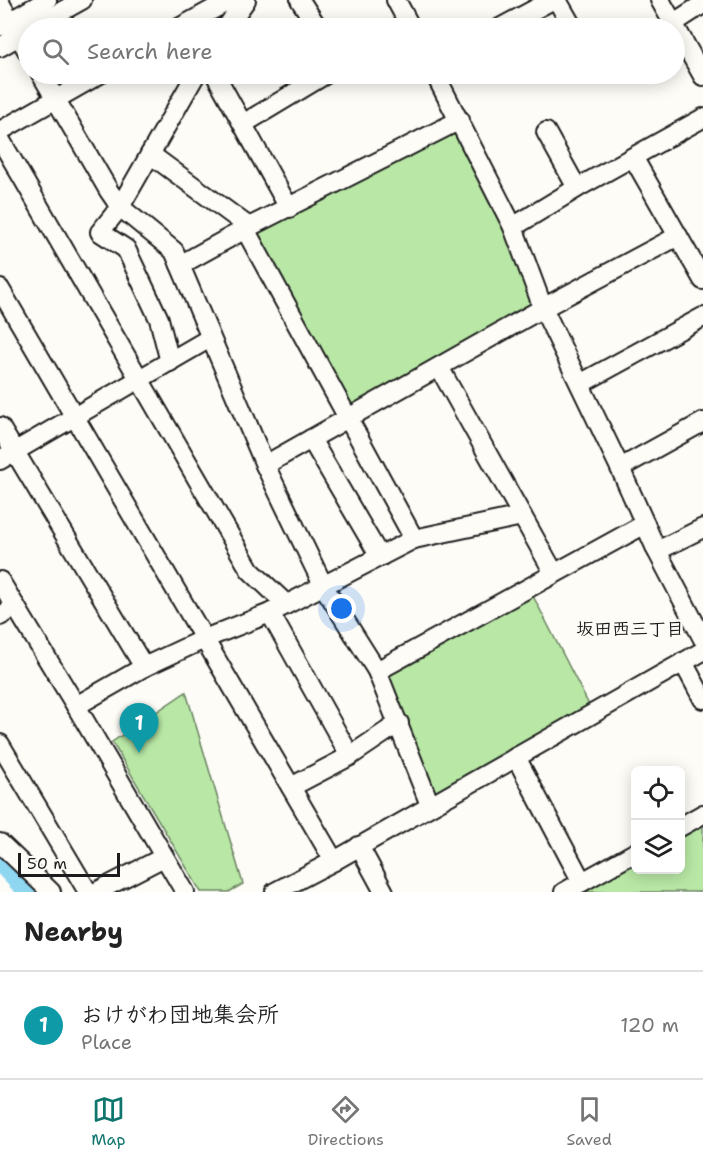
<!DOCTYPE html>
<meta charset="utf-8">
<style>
:root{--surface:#fff;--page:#f6f6f6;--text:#222;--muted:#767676;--line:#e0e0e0;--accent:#0f766e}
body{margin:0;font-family:"Shantell Sans","Klee One",sans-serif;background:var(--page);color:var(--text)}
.controls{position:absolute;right:18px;bottom:18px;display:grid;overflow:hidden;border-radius:9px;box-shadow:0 3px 15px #0003}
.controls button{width:54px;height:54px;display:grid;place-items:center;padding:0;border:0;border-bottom:2px solid var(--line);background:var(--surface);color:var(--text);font:30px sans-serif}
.scale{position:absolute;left:18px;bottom:15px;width:102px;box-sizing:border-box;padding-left:6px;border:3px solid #1c1c1c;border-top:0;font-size:16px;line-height:21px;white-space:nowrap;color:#1c1c1c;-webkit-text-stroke:4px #fdfcf7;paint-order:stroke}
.you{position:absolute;left:342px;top:609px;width:21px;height:21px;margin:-15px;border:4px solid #fff;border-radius:50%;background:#1a73e8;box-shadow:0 0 0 9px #1a73e833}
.badge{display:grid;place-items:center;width:39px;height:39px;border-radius:50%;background:var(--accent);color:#fff;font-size:20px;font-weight:700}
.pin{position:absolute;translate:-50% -50px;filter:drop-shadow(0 2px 3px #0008)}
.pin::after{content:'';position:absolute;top:32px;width:21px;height:18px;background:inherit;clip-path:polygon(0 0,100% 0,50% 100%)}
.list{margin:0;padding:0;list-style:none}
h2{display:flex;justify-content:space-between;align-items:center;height:78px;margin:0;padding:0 24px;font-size:26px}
h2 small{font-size:20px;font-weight:400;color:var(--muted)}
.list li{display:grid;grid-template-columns:39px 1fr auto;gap:18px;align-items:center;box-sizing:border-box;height:108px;padding:0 24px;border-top:2px solid var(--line)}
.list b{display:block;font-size:22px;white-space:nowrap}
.list p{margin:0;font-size:20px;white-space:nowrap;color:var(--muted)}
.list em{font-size:20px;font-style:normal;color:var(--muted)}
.icon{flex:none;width:33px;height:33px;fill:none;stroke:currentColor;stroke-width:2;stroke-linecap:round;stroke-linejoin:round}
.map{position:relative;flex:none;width:703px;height:892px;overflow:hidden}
.search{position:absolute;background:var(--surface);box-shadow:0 3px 15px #0003;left:18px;right:18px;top:18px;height:66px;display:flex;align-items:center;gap:15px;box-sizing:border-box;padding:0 21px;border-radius:33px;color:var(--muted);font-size:22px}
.sheet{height:186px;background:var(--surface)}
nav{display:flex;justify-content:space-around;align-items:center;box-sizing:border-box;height:84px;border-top:2px solid var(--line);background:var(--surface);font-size:16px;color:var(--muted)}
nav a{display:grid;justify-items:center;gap:3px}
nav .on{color:var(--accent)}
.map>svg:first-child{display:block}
.green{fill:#b9e8a6;stroke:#6a8261;stroke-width:1.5}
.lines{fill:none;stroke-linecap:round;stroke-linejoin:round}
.river{stroke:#8fd6f0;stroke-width:24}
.minor-casing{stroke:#1c1c1c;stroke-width:22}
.minor{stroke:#fdfcf7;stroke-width:18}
.labels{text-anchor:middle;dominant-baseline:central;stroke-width:5;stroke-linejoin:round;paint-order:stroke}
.neighbourhood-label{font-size:18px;font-weight:bold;fill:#1c1c1c;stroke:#fdfcf7}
</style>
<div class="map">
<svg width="703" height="892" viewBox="0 0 703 892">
<rect width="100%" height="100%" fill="#fdfcf7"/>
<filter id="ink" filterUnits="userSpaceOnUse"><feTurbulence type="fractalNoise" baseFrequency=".0167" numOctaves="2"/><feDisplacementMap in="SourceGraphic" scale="12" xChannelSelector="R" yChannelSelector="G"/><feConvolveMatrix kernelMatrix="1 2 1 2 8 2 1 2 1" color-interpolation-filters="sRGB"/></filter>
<g filter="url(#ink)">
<g class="green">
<path d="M460 120 543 308 348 418 245 229Z"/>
<path d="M529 588 593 713 430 805 377 671Z"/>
<path d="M186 692 243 884 229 892H201L112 742Z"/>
<path d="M703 823V892H573L635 859 636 870H680L681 835Z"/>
</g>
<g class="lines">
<path class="river" d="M0 859 31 892"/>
<defs>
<g id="minor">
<path d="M300 0 318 28"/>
<path d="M396 0 411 28"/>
<path d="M557 0 573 28"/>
<path d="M660 0 703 76"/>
<path d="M0 3 28 52"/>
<path d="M2 26 47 0"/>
<path d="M32 28 82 0"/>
<path d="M179 28 230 0"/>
<path d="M226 28 246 0"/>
<path d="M500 28 552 0"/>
<path d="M666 28 703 4"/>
<path d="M0 47 28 31"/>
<path d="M41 74 109 191 120 207 174 251 265 465 324 587 377 671 430 805"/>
<path d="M215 74 289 208"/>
<path d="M435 74 513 227 543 308 620 468 657 551 703 639"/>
<path d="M243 124 326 74"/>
<path d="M0 131 100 74"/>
<path d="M546 132 577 188"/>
<path d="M0 139 250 570 286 604"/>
<path d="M150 154 249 227"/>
<path d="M633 157 703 280"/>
<path d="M513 227 577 188 703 118"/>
<path d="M245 229 414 539"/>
<path d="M180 265 249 227 460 120"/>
<path d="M0 289 334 861"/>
<path d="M170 362 159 319 126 249 100 232 120 207 196 74"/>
<path d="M439 367 554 573"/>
<path d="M580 384 703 317"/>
<path d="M0 427 144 667"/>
<path d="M311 439 380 557"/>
<path d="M0 460 210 338"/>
<path d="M265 465 543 308 678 236"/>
<path d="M620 468 703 422"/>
<path d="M657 551 703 528"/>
<path d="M0 581 76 706 185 892"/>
<path d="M270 613 350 756"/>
<path d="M0 616 16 607"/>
<path d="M683 662 703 699"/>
<path d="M377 671 645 524"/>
<path d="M76 706 144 667 204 639 270 613 414 539 522 516"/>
<path d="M0 744 88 892"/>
<path d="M516 757 582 882"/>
<path d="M291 787 350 756 399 723"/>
<path d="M680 827 703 814"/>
<path d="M0 843 51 892"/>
<path d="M359 846 384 892"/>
<path d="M96 892 164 857"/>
<path d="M275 892 334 861 703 651"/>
<path d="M564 892 636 852"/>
</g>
</defs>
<use href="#minor" class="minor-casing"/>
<use href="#minor" class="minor"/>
</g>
</g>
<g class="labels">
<g class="neighbourhood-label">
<text x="630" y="629">坂田西三丁目</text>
</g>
</g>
</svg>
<div class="controls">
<button><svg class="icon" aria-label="locate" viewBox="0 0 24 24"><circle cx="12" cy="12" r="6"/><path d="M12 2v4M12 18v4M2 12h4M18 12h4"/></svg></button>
<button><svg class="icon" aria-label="layers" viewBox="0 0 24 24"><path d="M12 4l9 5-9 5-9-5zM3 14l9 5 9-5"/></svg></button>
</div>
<div class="scale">50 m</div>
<div class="you"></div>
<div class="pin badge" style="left:139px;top:753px;background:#0f9aa8">1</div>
<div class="search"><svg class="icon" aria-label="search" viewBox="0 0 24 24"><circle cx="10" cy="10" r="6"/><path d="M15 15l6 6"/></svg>Search here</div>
</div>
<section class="sheet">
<h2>Nearby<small></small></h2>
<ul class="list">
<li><span class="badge" style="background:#0f9aa8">1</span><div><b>おけがわ団地集会所</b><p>Place</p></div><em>120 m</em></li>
</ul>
</section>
<nav>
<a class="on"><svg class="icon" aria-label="map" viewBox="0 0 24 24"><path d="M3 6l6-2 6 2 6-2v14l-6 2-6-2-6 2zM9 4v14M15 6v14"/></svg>Map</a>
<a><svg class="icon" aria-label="directions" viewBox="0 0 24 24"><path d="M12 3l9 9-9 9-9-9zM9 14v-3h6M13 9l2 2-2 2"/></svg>Directions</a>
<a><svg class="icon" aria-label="saved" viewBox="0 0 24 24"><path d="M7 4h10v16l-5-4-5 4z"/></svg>Saved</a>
</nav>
